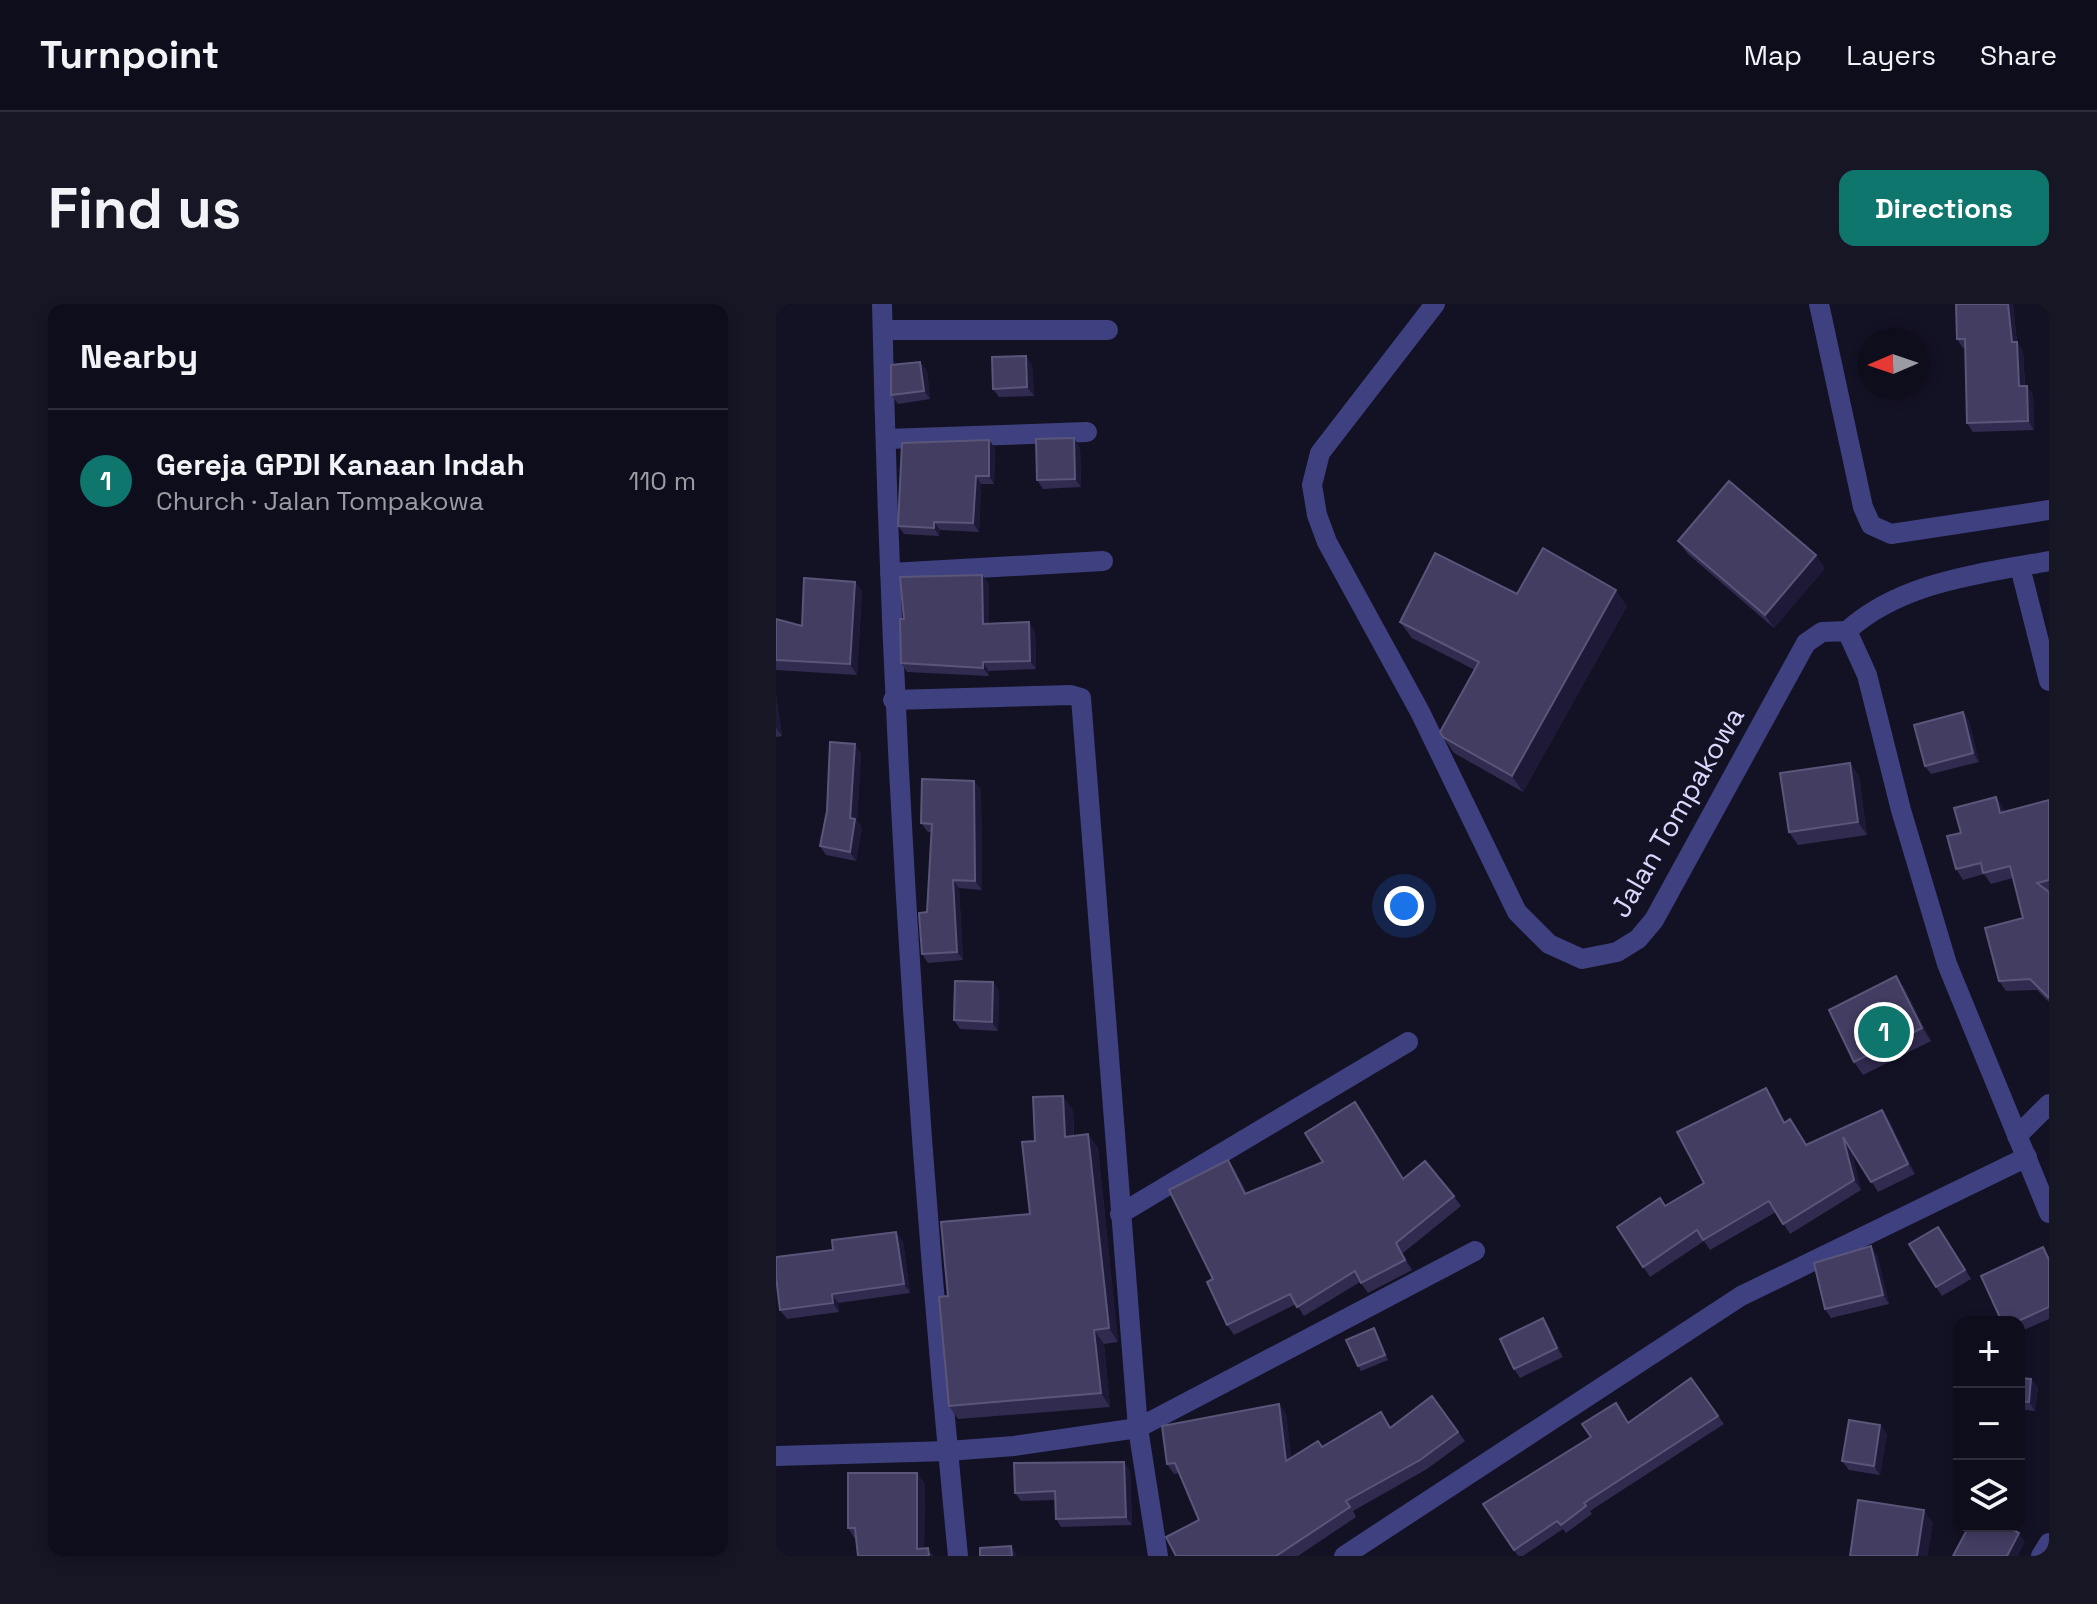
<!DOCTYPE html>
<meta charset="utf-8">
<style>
:root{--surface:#0e0d1b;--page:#171624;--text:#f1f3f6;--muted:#9b9ca3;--line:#2e2d3a;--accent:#0f766e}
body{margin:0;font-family:"Space Grotesk",sans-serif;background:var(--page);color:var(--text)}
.controls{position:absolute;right:24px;bottom:24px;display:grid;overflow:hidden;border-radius:16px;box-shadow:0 4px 12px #0003}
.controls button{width:72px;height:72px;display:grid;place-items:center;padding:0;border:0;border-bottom:2px solid var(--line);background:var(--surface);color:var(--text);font:40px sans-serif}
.compass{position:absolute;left:1081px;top:24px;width:72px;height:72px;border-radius:50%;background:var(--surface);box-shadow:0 4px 12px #0003;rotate:268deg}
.you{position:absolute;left:628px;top:602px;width:28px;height:28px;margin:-20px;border:6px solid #fff;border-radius:50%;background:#1a73e8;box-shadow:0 0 0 12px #1a73e833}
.badge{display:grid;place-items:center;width:52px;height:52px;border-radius:50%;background:var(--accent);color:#fff;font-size:26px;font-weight:700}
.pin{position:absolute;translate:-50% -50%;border:4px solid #fff;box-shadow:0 2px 8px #0006}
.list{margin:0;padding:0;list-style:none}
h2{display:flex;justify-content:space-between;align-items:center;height:104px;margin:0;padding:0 32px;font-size:34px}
h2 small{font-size:26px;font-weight:400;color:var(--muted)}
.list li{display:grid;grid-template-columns:52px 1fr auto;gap:24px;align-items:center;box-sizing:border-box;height:144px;padding:0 32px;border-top:2px solid var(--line)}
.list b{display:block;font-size:30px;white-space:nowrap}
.list p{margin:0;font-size:26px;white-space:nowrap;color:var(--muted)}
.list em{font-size:26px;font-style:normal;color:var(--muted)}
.icon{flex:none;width:44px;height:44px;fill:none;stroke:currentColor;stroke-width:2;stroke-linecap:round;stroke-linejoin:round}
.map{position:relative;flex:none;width:1273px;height:1252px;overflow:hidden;border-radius:16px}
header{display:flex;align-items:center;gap:48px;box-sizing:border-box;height:112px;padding:0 40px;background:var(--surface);border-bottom:2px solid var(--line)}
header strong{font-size:38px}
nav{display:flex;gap:44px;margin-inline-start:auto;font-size:28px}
.intro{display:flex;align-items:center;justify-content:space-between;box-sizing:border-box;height:192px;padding:0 48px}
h1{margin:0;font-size:56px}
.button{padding:20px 36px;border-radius:16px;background:var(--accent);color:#fff;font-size:28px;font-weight:700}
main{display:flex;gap:48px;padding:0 48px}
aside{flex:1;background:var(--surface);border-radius:16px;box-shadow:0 4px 12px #0003}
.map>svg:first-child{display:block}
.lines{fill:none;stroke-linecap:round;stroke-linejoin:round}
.minor{stroke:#3f407f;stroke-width:20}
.wall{fill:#312b50}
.shaded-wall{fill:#1d1937}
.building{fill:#433d62;stroke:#5a567a;stroke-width:2}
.labels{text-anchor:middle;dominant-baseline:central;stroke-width:6;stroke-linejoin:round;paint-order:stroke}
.street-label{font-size:28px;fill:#d9d7fc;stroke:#131124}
</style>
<header>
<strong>Turnpoint</strong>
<nav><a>Map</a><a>Layers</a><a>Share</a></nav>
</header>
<div class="intro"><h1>Find us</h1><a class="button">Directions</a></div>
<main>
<aside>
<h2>Nearby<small></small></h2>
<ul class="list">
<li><span class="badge">1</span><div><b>Gereja GPDI Kanaan Indah</b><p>Church · Jalan Tompakowa</p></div><em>110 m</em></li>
</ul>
</aside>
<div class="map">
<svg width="1273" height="1252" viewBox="0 0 1273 1252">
<rect width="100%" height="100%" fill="#131124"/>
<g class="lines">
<g class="minor">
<path d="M106 0C115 418 141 836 182 1252"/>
<path d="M659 0 544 149 536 181 541 211 551 238 644 408 741 608 773 640 806 655 841 648 862 635 878 616 1030 339 1046 328 1071 327 1091 371 1125 506 1171 660 1273 909"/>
<path d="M1043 0 1087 203 1095 221 1115 230 1273 206"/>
<path d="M107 26H332"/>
<path d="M110 135 311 128"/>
<path d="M1244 263 1273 377"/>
<path d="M114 269 327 257"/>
<path d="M1071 327C1125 278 1203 270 1273 257"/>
<path d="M117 396 295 391 305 394 362 1124 699 947"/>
<path d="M1241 832 1273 800"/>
<path d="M344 910 632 738"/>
<path d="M0 1152 172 1147 238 1142 362 1124 382 1252"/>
<path d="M568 1252 965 992 1251 853"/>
<path d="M1265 1252 1273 1239"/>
</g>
</g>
<g class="wall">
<path d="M1180 0H1237L1241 38 1247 47 1249 82 1257 90 1258 126 1197 128 1191 119 1189 44H1187L1181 35Z"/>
<path d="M256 61 258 92 223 93 217 85Z"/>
<path d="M151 66 154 95 122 100 115 91Z"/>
<path d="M304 143 305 183 267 185 261 176Z"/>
<path d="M219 144 218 180H205L203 228 164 226 163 232 128 230 122 222Z"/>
<path d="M902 237 1049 264 998 324 912 250Z"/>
<path d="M206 271 213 280V319L259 327 260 365 213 367V372L131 368 125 359 128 315Z"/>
<path d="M79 278 86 288 81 371 0 366V315L26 322Z"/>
<path d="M741 290 851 302 747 488 678 449 667 433 699 366 636 334 624 318Z"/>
<path d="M0 391 6 432 0 433Z"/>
<path d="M1187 408 1193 417 1203 458 1155 470 1149 462Z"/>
<path d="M85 449 81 517 86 524 80 557 50 551 44 542Z"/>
<path d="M1074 459 1083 472 1091 531 1022 541 1013 528Z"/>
<path d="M198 477 205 486 206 586 183 584 187 656 152 659 146 650 151 608 156 528H152L145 519Z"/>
<path d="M1220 493 1227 504 1228 508 1273 496V698L1261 686 1230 687 1223 677 1247 614 1237 574 1215 580 1208 570 1187 576 1180 565 1185 529Z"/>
<path d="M1120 672 1129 685 1155 737 1087 771 1078 758Z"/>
<path d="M217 678 223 687 222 727 184 725 178 716Z"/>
<path d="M990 784 997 794 1009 818 1021 825 1031 841 1106 806 1113 816 1139 870 1102 888 1075 845 1085 886 1014 930 1000 908 934 946 928 937 874 973 841 923 889 902 928 879Z"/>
<path d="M297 806 298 832 312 830 322 844 342 1038 328 1040 334 1103 182 1115 173 1102 172 992 254 910 259 837Z"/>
<path d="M586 808 627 874 678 892 685 902 627 949 636 966 592 989 584 978 528 1012 520 1000 458 1031 451 1021 437 975 459 866 471 889 547 858Z"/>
<path d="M1168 931 1195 975 1166 992 1160 983Z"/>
<path d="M127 937 134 989 62 999 63 1008 11 1015 4 1006Z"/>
<path d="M1101 951 1113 1000 1055 1014 1049 1005Z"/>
<path d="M1273 952V1015L1243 1028V1018H1226Z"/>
<path d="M767 1014 773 1023 787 1053 744 1074 738 1065Z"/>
<path d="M598 1024 612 1056 585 1067 582 1062Z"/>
<path d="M915 1074 948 1120 814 1207 816 1210 790 1229 787 1225 747 1252H742L707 1200 853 1119Z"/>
<path d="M1243 1074 1255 1075 1262 1084 1259 1107 1243 1105Z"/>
<path d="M656 1092 689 1137 651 1165 577 1207 580 1213 522 1252H400L423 1216 403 1169 398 1170 391 1160 503 1100 510 1110 515 1154 546 1142 615 1123Z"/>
<path d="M1104 1121 1111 1130 1104 1171 1073 1166 1066 1157Z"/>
<path d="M354 1166 356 1221 285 1223 280 1215 279 1196 245 1197 239 1189Z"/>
<path d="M141 1169 149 1180 148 1244 158 1252 79 1235 72 1224Z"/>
</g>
<g class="shaded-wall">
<path d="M1232 0H1237L1241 40V38L1247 47 1249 91 1243 82 1236 38Z"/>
<path d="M250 52 256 61 258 92 251 83Z"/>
<path d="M144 58 151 66 154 95 148 87Z"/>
<path d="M1251 82 1257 90 1258 126 1252 117Z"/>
<path d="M298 134 304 143 305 183 299 175Z"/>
<path d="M213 136 219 144 218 180 213 172Z"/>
<path d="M200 172 205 180 203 228 197 219Z"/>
<path d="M158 218 164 226 163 232 158 224Z"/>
<path d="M1040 251 1049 264 998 324 989 311Z"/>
<path d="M206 271 213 280V328L207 320Z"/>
<path d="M79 278 86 288 81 371 74 360Z"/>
<path d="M840 286 851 302 747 488 736 472Z"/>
<path d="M253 318 259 327 260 365 254 357Z"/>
<path d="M207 358 213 367V372L207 364Z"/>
<path d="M0 391 6 432 0 424Z"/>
<path d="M1187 408 1193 417 1203 458 1197 449Z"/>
<path d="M79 440 85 449 81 517 86 524 80 557 74 548Z"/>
<path d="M1074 459 1083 472 1091 531 1082 518Z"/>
<path d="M198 477 205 486 206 586 199 577Z"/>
<path d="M1220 493 1227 504 1231 520 1224 509Z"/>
<path d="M177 576 183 584 187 656 181 648Z"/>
<path d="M1120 672 1129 685 1155 737 1146 724Z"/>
<path d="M217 678 223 687 222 727 216 718Z"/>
<path d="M990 784 997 794 1015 829 1008 819Z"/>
<path d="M287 792 297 806 298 847 289 833Z"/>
<path d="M1106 806 1113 816 1139 870 1132 860Z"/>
<path d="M312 830 322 844 342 1038 333 1024Z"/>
<path d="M1067 833 1074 843 1085 886 1078 876Z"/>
<path d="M452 856 459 866 476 900 469 890Z"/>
<path d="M120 928 127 937 134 989 128 980Z"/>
<path d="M620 939 627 949 636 966 629 956Z"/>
<path d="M1095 942 1101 951 1113 1000 1107 991Z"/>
<path d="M56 990 62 999 63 1008 57 999Z"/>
<path d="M767 1014 773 1023 787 1053 781 1044Z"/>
<path d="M318 1026 328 1040 334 1103 325 1089Z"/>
<path d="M1255 1075 1262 1084 1259 1107 1253 1098Z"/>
<path d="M503 1100 510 1110 517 1167 510 1157Z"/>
<path d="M1104 1121 1111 1130 1104 1171 1098 1162Z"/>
<path d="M348 1158 354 1166 356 1221 350 1213Z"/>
<path d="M141 1169 149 1180 148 1252 141 1245Z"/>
<path d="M1148 1206 1157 1219 1152 1252H1141Z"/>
<path d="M1243 1229 1249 1238 1242 1252H1231Z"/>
<path d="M235 1242 241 1251V1252H236Z"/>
</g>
<g class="building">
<path d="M1180 0H1232L1236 38H1241L1243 82H1251L1252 117 1191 119 1189 35H1181Z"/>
<path d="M250 52 251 83 217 85 216 53Z"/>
<path d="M144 58 148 87 115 91V61Z"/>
<path d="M298 134 299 175 261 176 260 135Z"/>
<path d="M213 136V172H200L197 219 158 218V224L122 222 126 139Z"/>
<path d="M953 177 1040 251 989 311 902 237Z"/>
<path d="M767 244 840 286 736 472 667 433 664 428 703 358 624 318 659 249 741 290Z"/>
<path d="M206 271 207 320 253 318 254 357 207 358V364L125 359 124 315H128L124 273Z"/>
<path d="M28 274 79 278 74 360 0 356V315L26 322Z"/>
<path d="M1187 408 1197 449 1149 462 1138 421Z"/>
<path d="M54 438 79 440 74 514 79 515 74 548 44 542 51 507Z"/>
<path d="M1074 459 1082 518 1013 528 1004 469Z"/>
<path d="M146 475 198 477 199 577 177 576 181 648 146 650 143 609 151 608 156 520 145 519Z"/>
<path d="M1220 493 1224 509 1273 496V576L1261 579 1273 588V694L1254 675 1223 677 1209 624 1247 614 1234 562 1207 569 1205 559 1180 565 1171 532 1185 529 1178 504Z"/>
<path d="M1120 672 1146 724 1078 758 1053 706Z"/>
<path d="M179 677 217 678 216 718 178 716Z"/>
<path d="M990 784 1008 819 1014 815 1030 841 1106 806 1132 860 1095 878 1067 833 1078 876 1007 920 993 897 927 936 921 926 867 963 841 923 884 894 889 902 928 879 901 828Z"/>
<path d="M287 792 289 833 312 830 333 1024 318 1026 325 1089 173 1102 163 993 172 992 165 918 254 910 246 838 259 837 257 793Z"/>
<path d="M579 798 627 875 649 857 678 892 620 939 629 956 585 979 579 967 521 1003 514 990 451 1021 431 978 437 975 393 886 452 856 469 890 547 858 529 829Z"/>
<path d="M1162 923 1189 966 1160 983 1133 940Z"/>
<path d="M120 928 128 980 56 990 57 999 4 1006 0 973V953L57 946 56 936Z"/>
<path d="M1095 942 1107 991 1049 1005 1038 959Z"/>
<path d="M1267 943 1273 956V1003L1240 1018H1226L1205 972Z"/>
<path d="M767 1014 781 1044 738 1065 724 1035Z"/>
<path d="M598 1024 609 1051 582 1062 570 1036Z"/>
<path d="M915 1074 942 1112 808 1199 810 1202 785 1221 781 1217 738 1246 707 1200 815 1133 806 1120 840 1099 852 1119Z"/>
<path d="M1243 1074 1255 1075 1253 1098 1243 1097Z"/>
<path d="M656 1092 682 1128 644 1156 570 1197 574 1203 500 1252H400L390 1233 423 1216 399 1159 391 1160 386 1122 503 1100 510 1157 542 1137 546 1143 605 1108 614 1124Z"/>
<path d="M1073 1116 1104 1121 1098 1162 1066 1157Z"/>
<path d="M348 1158 350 1213 280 1215 279 1187 239 1189 238 1159Z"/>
<path d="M72 1169H141V1245L152 1244 153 1252H82L79 1224H72Z"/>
<path d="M1082 1196 1148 1206 1141 1252H1074Z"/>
<path d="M1193 1222H1230L1243 1229 1231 1252H1177Z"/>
<path d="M235 1242 236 1252H204V1244Z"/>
</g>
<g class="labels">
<g class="street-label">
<text transform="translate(901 508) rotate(-60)">Jalan Tompakowa</text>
</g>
</g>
</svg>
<div class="controls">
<button>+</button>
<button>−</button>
<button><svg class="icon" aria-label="layers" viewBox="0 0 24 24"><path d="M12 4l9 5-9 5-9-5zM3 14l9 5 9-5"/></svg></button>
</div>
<svg class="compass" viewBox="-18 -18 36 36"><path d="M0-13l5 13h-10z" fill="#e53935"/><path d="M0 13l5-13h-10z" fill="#9b9ca3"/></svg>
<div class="you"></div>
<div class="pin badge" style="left:1108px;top:728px">1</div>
</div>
</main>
